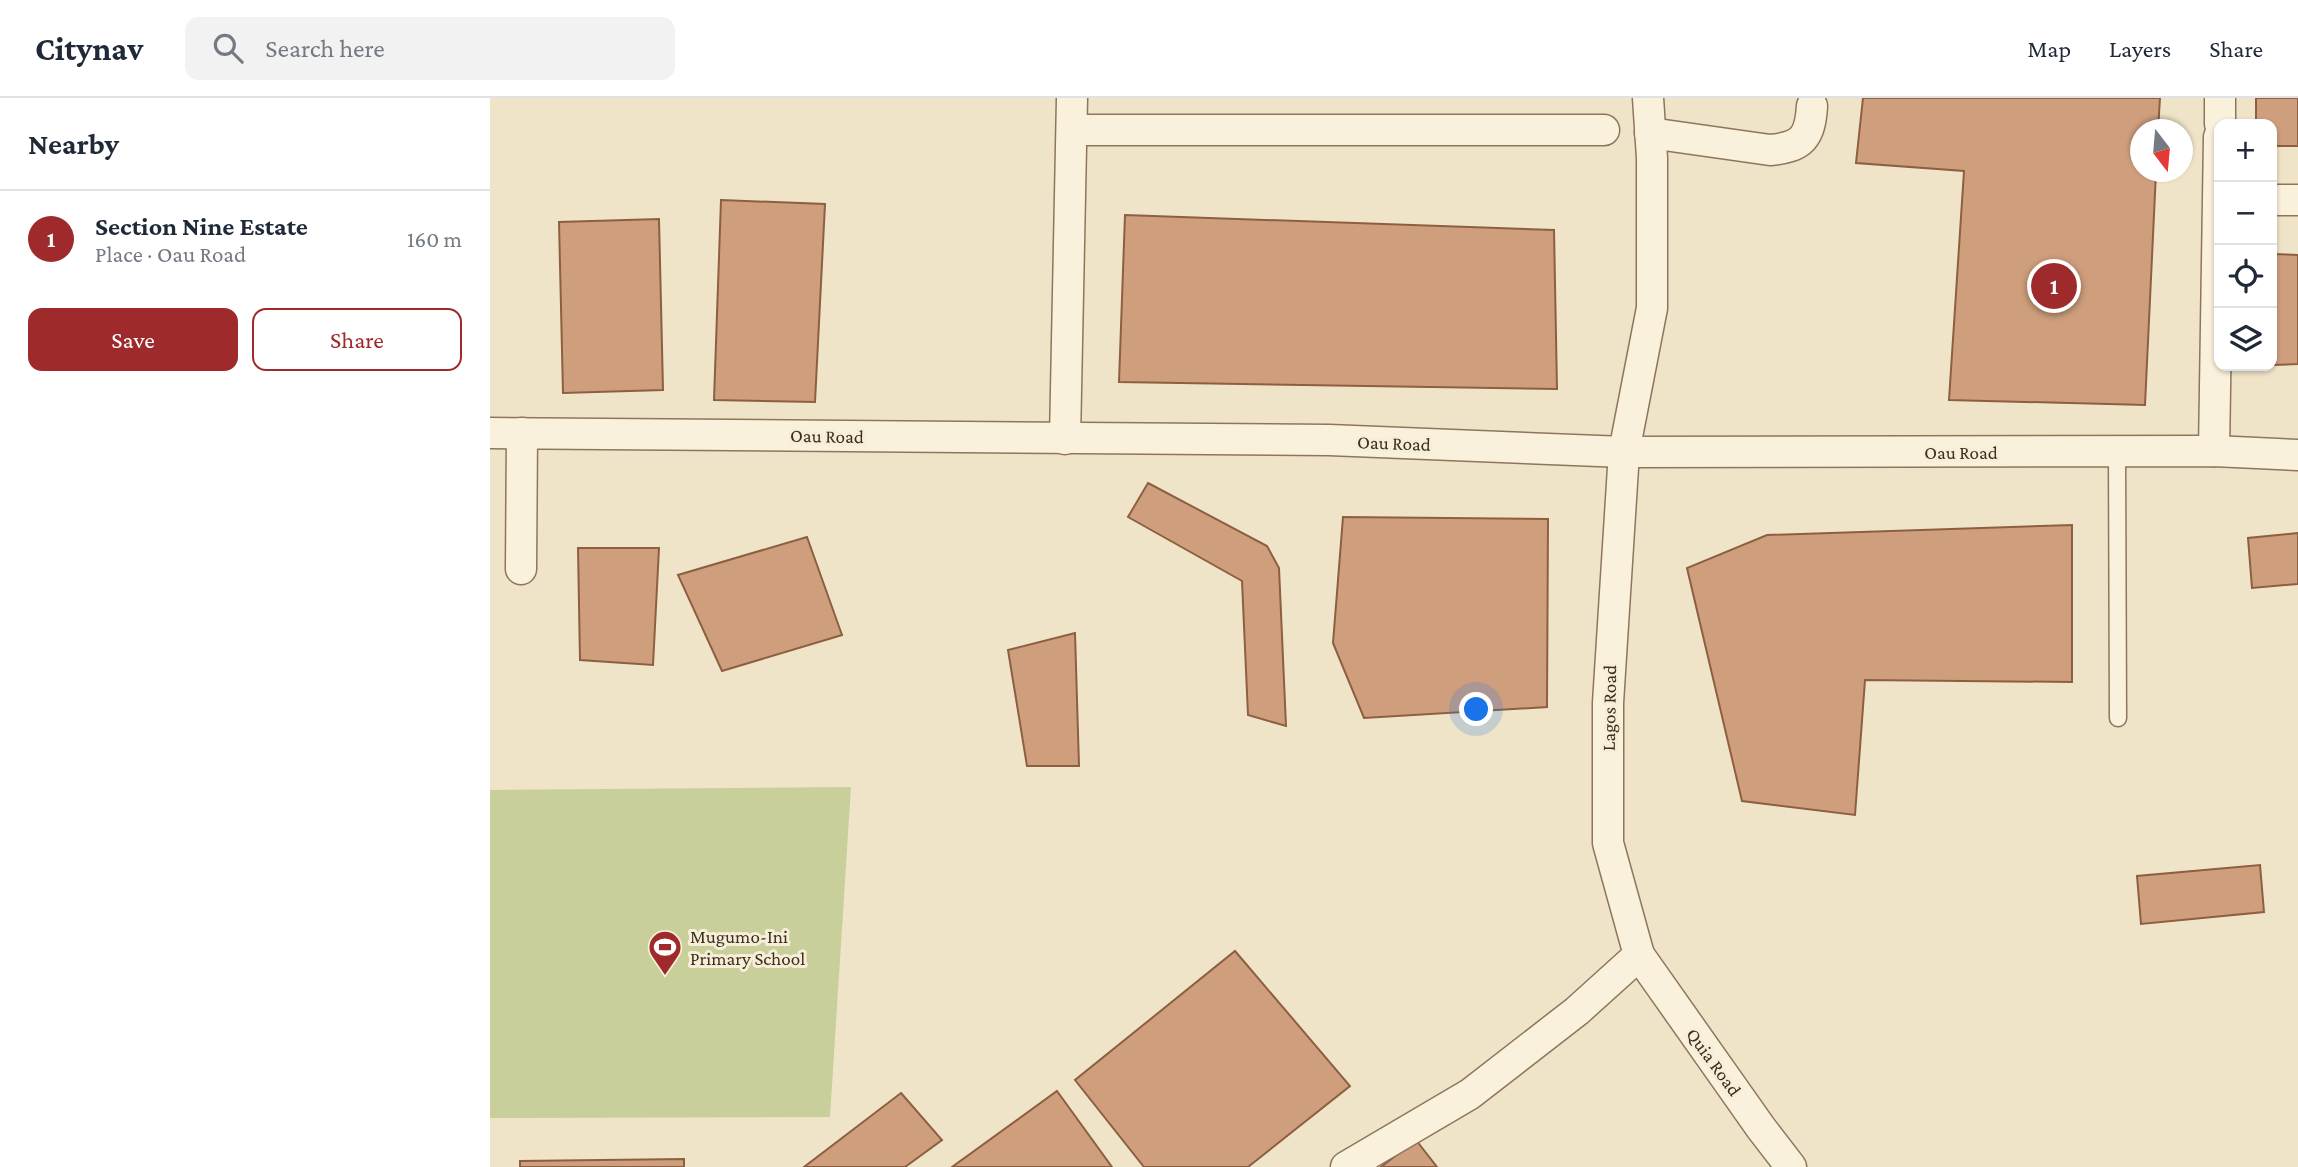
<!DOCTYPE html>
<meta charset="utf-8">
<style>
:root{--surface:#fff;--page:#f2f2f3;--text:#1f2937;--muted:#747a83;--line:#e0e1e3;--accent:#9e2a2b}
body{margin:0;font-family:"Crimson Pro",serif;background:var(--page);color:var(--text)}
.controls{position:absolute;right:21px;top:21px;display:grid;overflow:hidden;border-radius:14px;box-shadow:0 2px 5px #0004}
.controls button{width:63px;height:63px;display:grid;place-items:center;padding:0;border:0;border-bottom:2px solid var(--line);background:var(--surface);color:var(--text);font:35px sans-serif}
.compass{position:absolute;left:1640px;top:21px;width:63px;height:63px;border-radius:50%;background:var(--surface);box-shadow:0 2px 5px #0004;rotate:164deg}
.you{position:absolute;left:987px;top:612px;width:24px;height:24px;margin:-18px;border:5px solid #fff;border-radius:50%;background:#1a73e8;box-shadow:0 0 0 10px #1a73e833}
.badge{display:grid;place-items:center;width:46px;height:46px;border-radius:50%;background:var(--accent);color:#fff;font-size:23px;font-weight:700}
.pin{position:absolute;translate:-50% -50%;border:4px solid #fff;box-shadow:0 2px 7px #0006}
.list{margin:0;padding:0;list-style:none}
h2{display:flex;justify-content:space-between;align-items:center;height:91px;margin:0;padding:0 28px;font-size:30px}
h2 small{font-size:23px;font-weight:400;color:var(--muted)}
.list li{display:grid;grid-template-columns:46px 1fr auto;gap:21px;align-items:center;box-sizing:border-box;height:98px;padding:0 28px;border-top:2px solid var(--line)}
.list b{display:block;font-size:26px;white-space:nowrap}
.list p{margin:0;font-size:23px;white-space:nowrap;color:var(--muted)}
.list em{font-size:23px;font-style:normal;color:var(--muted)}
.actions{display:flex;gap:14px;padding:21px 28px}
.actions a{flex:1;padding:16px 0;border:2px solid var(--accent);border-radius:14px;text-align:center;font-size:24px;color:var(--accent)}
.actions .main{background:var(--accent);color:#fff}
.icon{flex:none;width:38px;height:38px;fill:none;stroke:currentColor;stroke-width:2;stroke-linecap:round;stroke-linejoin:round}
.map{position:relative;flex:none;width:1808px;height:1069px;overflow:hidden}
header{display:flex;align-items:center;gap:42px;box-sizing:border-box;height:98px;padding:0 35px;background:var(--surface);border-bottom:2px solid var(--line)}
header strong{font-size:33px}
nav{display:flex;gap:38px;margin-inline-start:auto;font-size:24px}
.search{width:490px;height:63px;background:var(--page);display:flex;align-items:center;gap:18px;box-sizing:border-box;padding:0 24px;border-radius:14px;color:var(--muted);font-size:26px}
main{display:flex}
aside{flex:1;background:var(--surface)}
.map>svg:first-child{display:block}
.green{fill:#c9cf9b}
.building{fill:#cf9f7d;stroke:#8d5f41;stroke-width:2}
.lines{fill:none;stroke-linecap:round;stroke-linejoin:round}
.lane-casing{stroke:#8d765c;stroke-width:19}
.street-casing{stroke:#8d765c;stroke-width:33}
.lane{stroke:#faf1dc;stroke-width:16}
.street{stroke:#faf1dc;stroke-width:30}
.labels{text-anchor:middle;dominant-baseline:central;stroke-width:6;stroke-linejoin:round;paint-order:stroke}
.street-label{font-size:19px;fill:#3d2e20;stroke:#f7eed8}
.poi-label{font-size:19px;fill:#3d2e20;stroke:#f7eed8;text-anchor:start}
</style>
<header>
<strong>Citynav</strong>
<div class="search"><svg class="icon" aria-label="search" viewBox="0 0 24 24"><circle cx="10" cy="10" r="6"/><path d="M15 15l6 6"/></svg>Search here</div>
<nav><a>Map</a><a>Layers</a><a>Share</a></nav>
</header>
<main>
<aside>
<h2>Nearby<small></small></h2>
<ul class="list">
<li><span class="badge">1</span><div><b>Section Nine Estate</b><p>Place · Oau Road</p></div><em>160 m</em></li>
</ul>
<div class="actions"><a class="main">Save</a><a>Share</a></div>
</aside>
<div class="map">
<svg width="1808" height="1069" viewBox="0 0 1808 1069">
<rect width="100%" height="100%" fill="#f0e4c8"/>
<path class="green" d="M361 689 340 1019 0 1020V692Z"/>
<g class="building">
<path d="M1373 0H1670L1668 32H1650V74H1666L1655 307 1459 302 1474 73 1366 65Z"/>
<path d="M1766 0H1808V48H1782V26H1766Z"/>
<path d="M231 102 335 106 325 304 224 302Z"/>
<path d="M635 117 1064 132 1067 291 629 284Z"/>
<path d="M169 121 173 292 73 295 69 124Z"/>
<path d="M1782 156 1808 157V266L1782 267Z"/>
<path d="M658 385 777 448 789 470 796 628 758 617 752 483 638 419Z"/>
<path d="M853 419 1058 421 1057 609 874 620 843 545Z"/>
<path d="M1582 427V584L1375 582 1365 717 1252 703 1197 470 1277 437Z"/>
<path d="M1808 435V486L1762 490 1758 440Z"/>
<path d="M317 439 352 537 232 573 188 477Z"/>
<path d="M88 450H169L163 567 90 562Z"/>
<path d="M585 535 589 668H537L518 552Z"/>
<path d="M1770 767 1774 814 1651 826 1647 778Z"/>
<path d="M745 853 860 988 758 1069H654L585 982Z"/>
<path d="M567 993 622 1069H462Z"/>
<path d="M411 995 452 1042 415 1069H314Z"/>
<path d="M926 1042 947 1069H891Z"/>
<path d="M194 1061V1069H30V1063Z"/>
</g>
<g class="lines">
<defs>
<path id="lane" d="M1627 353 1628 620"/>
<g id="street">
<path d="M1730 26V0"/>
<path d="M582 32H1114"/>
<path d="M1160 35 1280 52C1312 49 1320 40 1322 8"/>
<path d="M1782 102H1808"/>
<path d="M0 335 839 342 1134 354 1724 353 1808 357"/>
<path d="M575 341 582 0"/>
<path d="M1724 353 1729 39"/>
<path d="M31 471 32 335"/>
<path d="M1149 857 1271 1030 1301 1069"/>
<path d="M856 1069 980 996 1087 913 1149 857 1118 745V605L1134 354 1162 210V60L1158 0"/>
</g>
</defs>
<use href="#lane" class="lane-casing"/>
<use href="#street" class="street-casing"/>
<use href="#lane" class="lane"/>
<use href="#street" class="street"/>
</g>
<defs>
<symbol id="stadium-pin" viewBox="-11 -11 22 30"><path d="M0 17L-7.5 6A9.5 9.5 0 1 1 7.5 6Z" fill="#9e2a2b" stroke="#f7eed8"/><path d="M0-5a6.5 5 0 1 0 0 10a6.5 5 0 1 0 0-10ZM-3.5-1.8h7v3.6h-7Z" fill="#fff"/></symbol>
</defs>
<g fill-rule="evenodd">
<use href="#stadium-pin" x="156" y="830" width="38" height="52"/>
</g>
<g class="labels">
<g class="street-label">
<text transform="translate(337 338) rotate(1)">Oau Road</text>
<text transform="translate(904 345) rotate(2)">Oau Road</text>
<text x="1471" y="354">Oau Road</text>
<text transform="translate(1119 610) rotate(-89)">Lagos Road</text>
<text transform="translate(1224 964) rotate(54)">Quia Road</text>
</g>
<g class="poi-label">
<text x="200" y="838">Mugumo-Ini<tspan x="200" dy="22">Primary School</tspan></text>
</g>
</g>
</svg>
<div class="controls">
<button>+</button>
<button>−</button>
<button><svg class="icon" aria-label="locate" viewBox="0 0 24 24"><circle cx="12" cy="12" r="6"/><path d="M12 2v4M12 18v4M2 12h4M18 12h4"/></svg></button>
<button><svg class="icon" aria-label="layers" viewBox="0 0 24 24"><path d="M12 4l9 5-9 5-9-5zM3 14l9 5 9-5"/></svg></button>
</div>
<svg class="compass" viewBox="-18 -18 36 36"><path d="M0-13l5 13h-10z" fill="#e53935"/><path d="M0 13l5-13h-10z" fill="#747a83"/></svg>
<div class="you"></div>
<div class="pin badge" style="left:1564px;top:188px">1</div>
</div>
</main>
